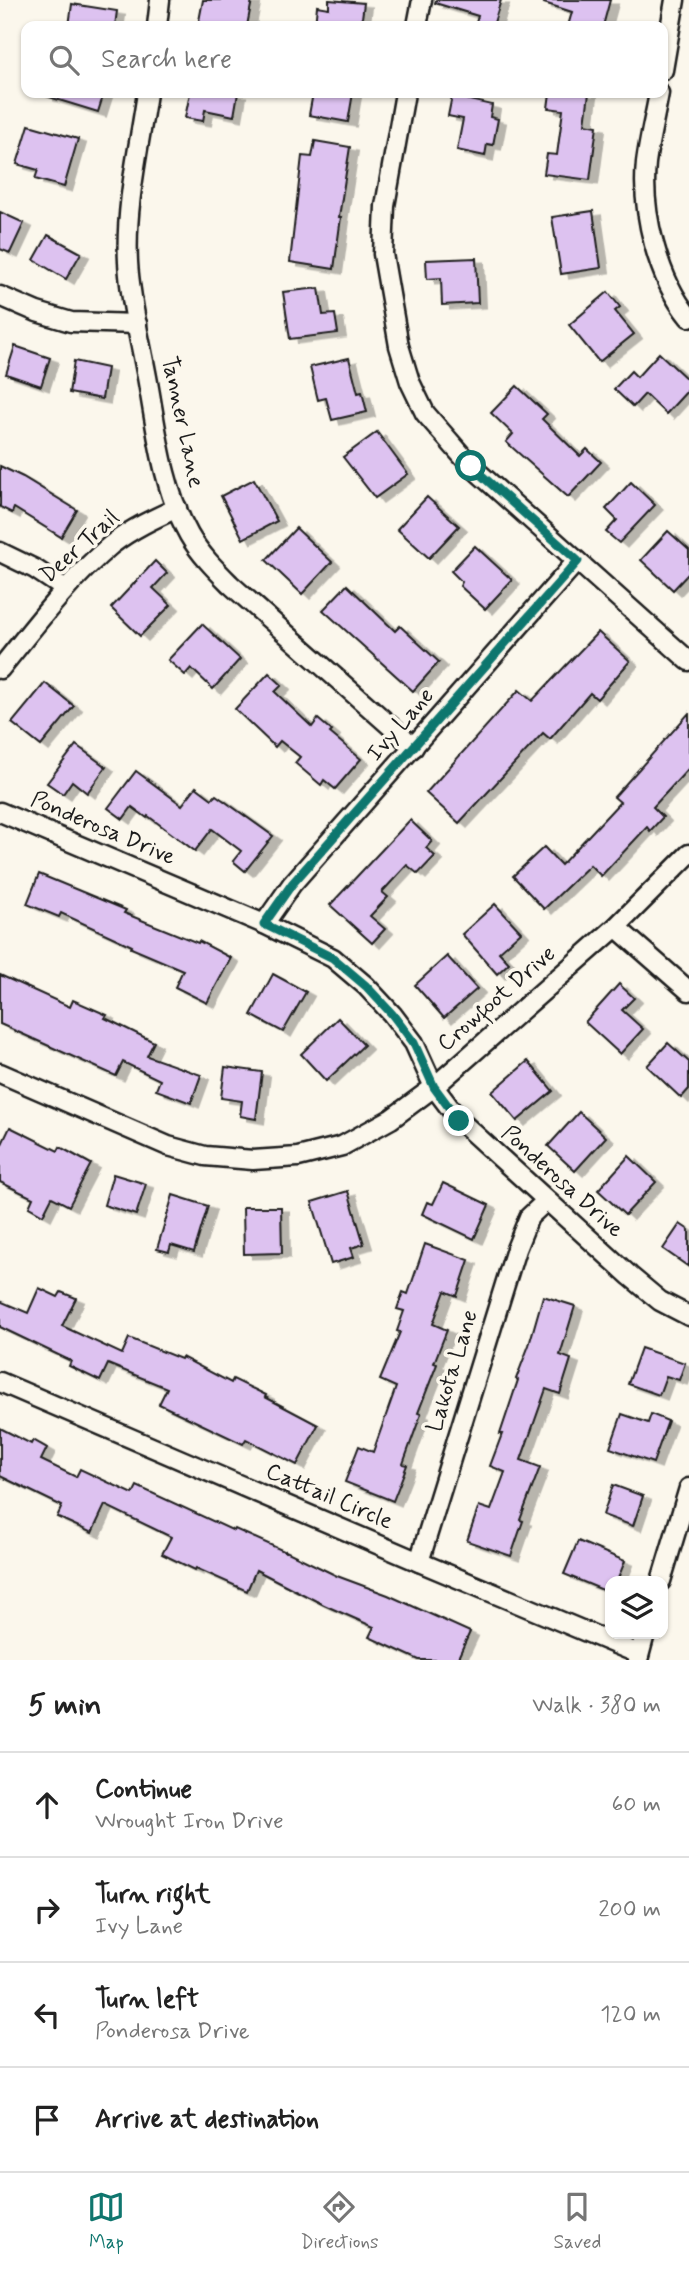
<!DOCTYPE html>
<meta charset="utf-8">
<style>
:root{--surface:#fff;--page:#f2f2f2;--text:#222;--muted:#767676;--line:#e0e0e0;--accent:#0f766e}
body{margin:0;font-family:Mynerve,sans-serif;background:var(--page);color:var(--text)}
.controls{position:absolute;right:21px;bottom:21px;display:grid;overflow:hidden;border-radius:14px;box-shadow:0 2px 5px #0004}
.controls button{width:63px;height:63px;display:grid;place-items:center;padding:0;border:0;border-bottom:2px solid var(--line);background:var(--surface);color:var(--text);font:35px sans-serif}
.stop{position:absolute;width:21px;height:21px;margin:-16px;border:5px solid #0f766e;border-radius:50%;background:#fff}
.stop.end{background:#0f766e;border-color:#fff;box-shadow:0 2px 7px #0008}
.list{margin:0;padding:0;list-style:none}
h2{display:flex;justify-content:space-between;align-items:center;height:91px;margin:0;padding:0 28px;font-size:30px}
h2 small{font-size:23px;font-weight:400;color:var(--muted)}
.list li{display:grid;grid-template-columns:46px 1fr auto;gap:21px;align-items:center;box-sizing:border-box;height:105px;padding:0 28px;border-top:2px solid var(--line)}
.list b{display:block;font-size:26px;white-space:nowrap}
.list p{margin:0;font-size:23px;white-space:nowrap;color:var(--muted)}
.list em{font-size:23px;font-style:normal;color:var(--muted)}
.icon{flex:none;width:38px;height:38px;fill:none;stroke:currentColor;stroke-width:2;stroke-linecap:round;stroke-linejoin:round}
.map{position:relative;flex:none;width:689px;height:1660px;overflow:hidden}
.search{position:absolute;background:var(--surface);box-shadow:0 2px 5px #0004;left:21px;right:21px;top:21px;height:77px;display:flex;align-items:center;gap:18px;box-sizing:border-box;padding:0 24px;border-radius:14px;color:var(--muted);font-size:26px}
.sheet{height:511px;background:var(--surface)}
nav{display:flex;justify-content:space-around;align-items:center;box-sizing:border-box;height:98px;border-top:2px solid var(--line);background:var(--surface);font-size:19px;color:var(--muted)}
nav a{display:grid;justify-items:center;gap:4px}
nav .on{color:var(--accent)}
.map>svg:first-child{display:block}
.building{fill:#ddc2f0;stroke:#1c1c1c;stroke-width:2;filter:url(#shadow)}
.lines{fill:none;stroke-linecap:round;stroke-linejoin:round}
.minor-casing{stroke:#1c1c1c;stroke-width:23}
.minor{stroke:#fbf7ec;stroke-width:18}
.route{stroke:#0f766e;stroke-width:9}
.labels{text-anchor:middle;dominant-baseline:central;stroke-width:7;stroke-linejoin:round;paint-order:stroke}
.street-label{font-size:23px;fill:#1c1c1c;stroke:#fbf7ec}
</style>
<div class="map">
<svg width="689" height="1660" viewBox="0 0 689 1660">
<defs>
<filter id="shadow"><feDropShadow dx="8" dy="4.5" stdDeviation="0" flood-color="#0004"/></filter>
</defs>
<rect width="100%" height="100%" fill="#fbf7ec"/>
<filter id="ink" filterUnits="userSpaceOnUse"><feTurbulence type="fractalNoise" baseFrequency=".0143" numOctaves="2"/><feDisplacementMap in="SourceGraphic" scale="14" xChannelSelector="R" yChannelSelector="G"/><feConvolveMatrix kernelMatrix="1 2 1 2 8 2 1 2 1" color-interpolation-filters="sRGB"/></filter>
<g filter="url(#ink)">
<g class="building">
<path d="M203 0H252L247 26H198Z"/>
<path d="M329 0 364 3 361 26H315L317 6 329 8Z"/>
<path d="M436 0H501L493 26H475L478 16 435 3Z"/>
<path d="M545 0H610L603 26H568L572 12 544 3Z"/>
<path d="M72 4 117 11 115 26H69Z"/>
<path d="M46 93H104L98 112 46 96Z"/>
<path d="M190 93H238L234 116 205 110 203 121 185 118Z"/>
<path d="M313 93H353L348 122 309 115Z"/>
<path d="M550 93H589L585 124 597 126 590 180 544 174 547 154 557 155 563 110 548 108Z"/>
<path d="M452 96 492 105 490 117 498 119 493 145 487 144 485 156 457 150 463 119 448 116Z"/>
<path d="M29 125 78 139 64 187 35 179 38 170 17 164Z"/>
<path d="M315 141 350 147 339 217H341L334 269 290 262 302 156 312 157Z"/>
<path d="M593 211 601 268 561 274 552 217Z"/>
<path d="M0 212 24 223 10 253 0 249Z"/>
<path d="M48 235 81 253 66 279 34 260Z"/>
<path d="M476 258 478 303 442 305 441 278 427 279 426 260Z"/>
<path d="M319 288 323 315 335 314 338 333 290 339 283 292Z"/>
<path d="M608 292 620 307 615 311 634 334 599 362 569 325Z"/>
<path d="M15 346 50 358 41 386 6 374Z"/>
<path d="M659 353 689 381V389L666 414 645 394 633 407 614 389 631 371 637 377Z"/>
<path d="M349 358 358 393 362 392 367 412 332 420 326 398 318 400 310 367Z"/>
<path d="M74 361 107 368 102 399 69 393Z"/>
<path d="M517 386 547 414 542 419 580 456 587 449 601 462 568 497 506 442 513 434 491 413Z"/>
<path d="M377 432 408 474 375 498 343 457Z"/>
<path d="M0 466 23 477 77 510 61 537 14 508 12 513 0 507Z"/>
<path d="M254 479 277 521 243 539 221 496Z"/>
<path d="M631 482 655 505 619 543 606 532 617 520 606 509Z"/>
<path d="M427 497 459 526 429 558 397 529Z"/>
<path d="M296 528 332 562 302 594 266 560Z"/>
<path d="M668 531 689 550V573L673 590 641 560Z"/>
<path d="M475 546 512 580 485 609 460 586 462 582 451 571Z"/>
<path d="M155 561 167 573 153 588 171 605 140 636 111 608Z"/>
<path d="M347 585 395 631 400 626 439 662 413 691 323 610Z"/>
<path d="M202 624 240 659 213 689 191 668 185 675 168 660Z"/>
<path d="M598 632 630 661 597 699 590 693 550 739 543 733 459 823 426 793 519 690 532 701Z"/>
<path d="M269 673 282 685 275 692 312 727 318 719 332 731 330 733 361 759 335 789 324 780 321 785 295 763 300 757 280 741 275 747 235 709Z"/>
<path d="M45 683 74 706 41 746 12 723Z"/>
<path d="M689 713V768L653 807 663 817 650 831 647 827 601 876 590 865 544 909 513 876 544 847 561 865 620 802 614 797Z"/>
<path d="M76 745 106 767 87 793 72 781 63 794 47 783Z"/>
<path d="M136 771 182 805 196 787 212 799 216 795 273 836 245 871 233 861 241 851 212 829 195 851 148 816 147 818 132 807 123 819 108 808Z"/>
<path d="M410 820 432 841 426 848 435 856 418 874 407 865 382 892 388 897 370 916 385 929 372 943 330 905Z"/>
<path d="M39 874 126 910 124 913 198 943 199 941 231 958 207 1003 175 987 183 970 131 948 132 946 61 913 59 917 27 904Z"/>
<path d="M495 904 521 932 499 952 509 963 497 974 462 934Z"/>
<path d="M447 956 477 989 444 1018 415 985Z"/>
<path d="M273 974 306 992 283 1032 251 1015Z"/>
<path d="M0 975 70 1007 73 1000 107 1015 105 1018 154 1042 147 1056 201 1075 191 1103 156 1090 160 1080 123 1062 116 1076 0 1024Z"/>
<path d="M619 984 634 998 622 1010 643 1029 620 1054 585 1022Z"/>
<path d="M338 1018 364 1045 326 1081 301 1054Z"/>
<path d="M668 1043 689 1062V1089L681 1098 647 1066Z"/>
<path d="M528 1061 553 1091 517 1121 492 1092Z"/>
<path d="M225 1067 262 1072 256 1119 240 1116 242 1101 221 1098Z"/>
<path d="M579 1112 606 1137 575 1171 548 1146Z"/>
<path d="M10 1127 58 1151 60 1147 91 1164 69 1206 52 1197 43 1215 29 1207 33 1198 0 1182V1148Z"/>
<path d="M629 1156 656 1182 625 1215 598 1190Z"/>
<path d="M113 1174 146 1184 136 1215 104 1205Z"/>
<path d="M443 1183 489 1205 474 1239 422 1214 427 1202 433 1204Z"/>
<path d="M348 1191 364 1244 351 1248 354 1257 331 1264 312 1202Z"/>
<path d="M173 1195 208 1206 194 1252 171 1245 169 1252 157 1249Z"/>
<path d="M243 1207H281L282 1253 244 1254Z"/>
<path d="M680 1224 689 1230V1267L663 1249Z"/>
<path d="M425 1244 469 1260 457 1296 445 1291 433 1324 447 1330 434 1363 437 1364 418 1413 421 1414 403 1464 407 1465 393 1501 345 1482 359 1446 373 1452 396 1387 380 1380 400 1332 397 1331 404 1311 397 1309 403 1292 408 1294Z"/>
<path d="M39 1288 58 1297 61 1292 76 1298 62 1326 122 1354 129 1338 181 1359 182 1357 231 1383 233 1379 266 1395 265 1397 318 1425 297 1465 246 1439 243 1444 159 1404 167 1388 108 1364 100 1381 69 1366 71 1361 0 1327V1301L28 1313Z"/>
<path d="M543 1296 575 1306 560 1355 571 1359 560 1394 546 1389 521 1460 540 1467 520 1520 523 1521 511 1556 467 1541 479 1506 491 1510 505 1472 490 1466 502 1434H500L518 1380 516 1379 529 1345Z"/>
<path d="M641 1348 685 1363 679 1380 666 1376 659 1395 628 1384Z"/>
<path d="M622 1414 648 1423 651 1414 668 1421 653 1463 610 1448Z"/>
<path d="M0 1428 31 1444 33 1440 47 1448 41 1460 76 1477 80 1469 133 1494 137 1486 234 1531 235 1529 286 1552V1551L337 1576 388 1595 470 1632 457 1660H419L369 1637 374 1627 324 1605 256 1570 247 1591 196 1568 195 1570 162 1554 171 1537 105 1505 92 1533 57 1517 62 1506 0 1476Z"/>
<path d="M613 1485 643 1496 633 1526 603 1515Z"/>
<path d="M578 1541 625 1561 617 1581H610V1593L564 1574Z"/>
</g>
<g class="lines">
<defs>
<g id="minor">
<path d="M157 26 160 0"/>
<path d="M417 26 422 0"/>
<path d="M663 70 675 0"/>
<path d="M147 93C139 148 125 206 128 262 130 300 140 339 147 377 157 431 162 487 189 535 200 554 215 569 230 584L414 747"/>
<path d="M405 93 385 206 383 254 399 346 410 382 425 413 471 466 689 661"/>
<path d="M659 93C655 116 649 139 646 163 641 212 658 279 689 317"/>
<path d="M0 296 37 312 71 322 137 324"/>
<path d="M0 552 35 569 65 589"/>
<path d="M0 669C35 626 68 581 111 545 131 529 155 518 177 508"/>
<path d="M0 812 264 924 333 958 366 986 392 1014 414 1043 434 1087 459 1120 630 1276 660 1301 689 1316"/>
<path d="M264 924 292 884 577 561"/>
<path d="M616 927 689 991"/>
<path d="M0 1073 168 1146 205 1156 253 1160 298 1157 342 1146 391 1119 434 1087 616 927 689 854"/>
<path d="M0 1382 419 1562 639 1654"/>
<path d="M419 1562 516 1249 529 1217 546 1201"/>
<path d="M661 1581 689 1488"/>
<path d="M638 1660 645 1634"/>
</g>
</defs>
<use href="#minor" class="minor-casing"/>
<use href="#minor" class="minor"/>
</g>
</g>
<g class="lines" filter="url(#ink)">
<path class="route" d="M459 1121 434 1087 414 1043 392 1014 366 986 333 958 264 924 292 884 578 561 471 466"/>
</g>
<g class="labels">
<g class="street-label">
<text transform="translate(182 422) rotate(78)">Tanner Lane</text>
<text transform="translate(80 547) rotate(-42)">Deer Trail</text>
<text transform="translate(401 725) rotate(-49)">Ivy Lane</text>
<text transform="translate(103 829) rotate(23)">Ponderosa Drive</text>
<text transform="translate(497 999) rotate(-41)">Crowfoot Drive</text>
<text transform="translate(562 1182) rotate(42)">Ponderosa Drive</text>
<text transform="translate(453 1371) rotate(-73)">Lakota Lane</text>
<text transform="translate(329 1497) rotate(23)">Cattail Circle</text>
</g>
</g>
</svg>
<div class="controls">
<button><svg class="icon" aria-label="layers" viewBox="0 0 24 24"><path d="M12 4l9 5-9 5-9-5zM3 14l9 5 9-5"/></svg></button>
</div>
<div class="stop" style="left:471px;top:466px"></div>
<div class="stop end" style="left:459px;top:1121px"></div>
<div class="search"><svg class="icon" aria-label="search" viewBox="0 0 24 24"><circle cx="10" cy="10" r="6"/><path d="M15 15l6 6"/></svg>Search here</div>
</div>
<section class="sheet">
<h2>5 min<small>Walk · 380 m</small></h2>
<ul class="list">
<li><svg class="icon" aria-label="ahead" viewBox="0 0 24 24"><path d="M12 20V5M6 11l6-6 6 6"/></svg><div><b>Continue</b><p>Wrought Iron Drive</p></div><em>60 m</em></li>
<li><svg class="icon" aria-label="right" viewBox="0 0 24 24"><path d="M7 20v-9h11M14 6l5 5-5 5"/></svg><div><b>Turn right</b><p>Ivy Lane</p></div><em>200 m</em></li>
<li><svg class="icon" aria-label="left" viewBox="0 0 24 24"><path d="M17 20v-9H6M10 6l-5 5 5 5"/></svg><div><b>Turn left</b><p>Ponderosa Drive</p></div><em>120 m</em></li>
<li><svg class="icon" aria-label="arrive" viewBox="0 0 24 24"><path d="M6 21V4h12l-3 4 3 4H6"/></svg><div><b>Arrive at destination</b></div></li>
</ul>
</section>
<nav>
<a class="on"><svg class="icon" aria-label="map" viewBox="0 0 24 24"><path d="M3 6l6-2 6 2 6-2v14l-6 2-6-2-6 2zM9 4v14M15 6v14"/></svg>Map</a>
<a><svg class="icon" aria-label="directions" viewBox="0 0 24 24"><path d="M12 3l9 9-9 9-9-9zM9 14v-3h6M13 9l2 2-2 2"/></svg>Directions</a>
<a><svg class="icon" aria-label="saved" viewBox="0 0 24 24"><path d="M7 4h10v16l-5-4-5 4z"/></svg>Saved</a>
</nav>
